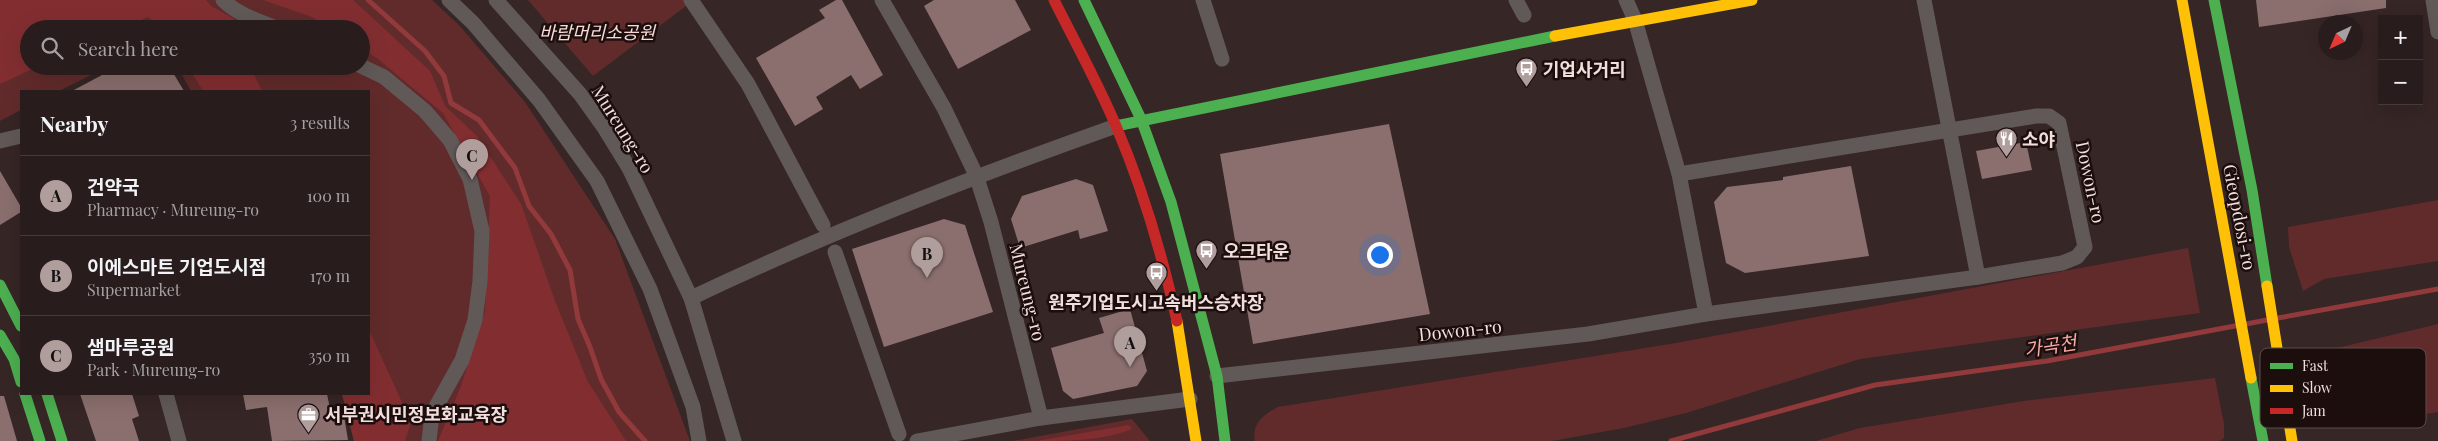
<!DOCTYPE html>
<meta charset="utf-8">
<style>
:root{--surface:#281c1c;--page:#302525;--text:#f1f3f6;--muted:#a5a1a3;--line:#443a3b;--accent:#b09e9d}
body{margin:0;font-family:"Playfair Display","Noto Sans KR",serif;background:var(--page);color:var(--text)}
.controls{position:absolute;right:15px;top:15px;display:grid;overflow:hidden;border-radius:0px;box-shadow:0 5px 20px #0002}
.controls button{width:45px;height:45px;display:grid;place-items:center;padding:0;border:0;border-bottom:1px solid var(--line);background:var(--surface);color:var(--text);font:25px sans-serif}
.compass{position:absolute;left:2318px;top:15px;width:45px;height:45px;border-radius:50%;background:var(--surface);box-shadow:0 5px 20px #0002;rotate:224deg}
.you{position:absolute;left:1379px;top:254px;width:18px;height:18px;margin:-12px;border:4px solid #fff;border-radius:50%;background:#1a73e8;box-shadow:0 0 0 8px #1a73e833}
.badge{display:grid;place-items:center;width:32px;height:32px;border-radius:50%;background:var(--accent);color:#111;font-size:16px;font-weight:700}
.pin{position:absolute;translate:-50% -41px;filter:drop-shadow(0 1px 2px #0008)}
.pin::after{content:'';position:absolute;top:26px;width:18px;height:15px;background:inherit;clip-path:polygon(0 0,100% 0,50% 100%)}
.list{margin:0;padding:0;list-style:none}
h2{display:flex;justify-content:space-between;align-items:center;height:65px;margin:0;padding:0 20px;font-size:21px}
h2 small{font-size:16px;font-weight:400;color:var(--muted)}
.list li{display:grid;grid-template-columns:32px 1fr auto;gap:15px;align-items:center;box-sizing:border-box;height:80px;padding:0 20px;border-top:1px solid var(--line)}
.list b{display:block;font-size:19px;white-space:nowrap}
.list p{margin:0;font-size:16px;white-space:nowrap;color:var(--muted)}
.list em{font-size:16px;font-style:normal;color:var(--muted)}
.icon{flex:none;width:28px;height:28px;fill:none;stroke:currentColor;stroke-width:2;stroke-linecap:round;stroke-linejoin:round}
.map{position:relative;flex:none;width:2438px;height:441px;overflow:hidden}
.search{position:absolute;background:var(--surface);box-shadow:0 5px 20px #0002;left:20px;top:20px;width:350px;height:55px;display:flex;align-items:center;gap:12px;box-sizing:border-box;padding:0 18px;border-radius:28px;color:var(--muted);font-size:19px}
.panel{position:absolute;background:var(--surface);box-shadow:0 5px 20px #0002;left:20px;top:90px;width:350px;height:305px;border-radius:0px}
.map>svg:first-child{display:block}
.green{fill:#622b2b}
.forest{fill:#822e31}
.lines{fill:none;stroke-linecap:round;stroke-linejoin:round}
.stream{stroke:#91393b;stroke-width:5}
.building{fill:#8a6f6e}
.street{stroke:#605958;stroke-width:15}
.fast{stroke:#4caf50;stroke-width:11}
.slow{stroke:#ffc107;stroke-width:11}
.jam{stroke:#c62828;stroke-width:11}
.labels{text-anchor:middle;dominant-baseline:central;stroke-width:5;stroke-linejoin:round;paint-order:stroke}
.park-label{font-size:18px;font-style:italic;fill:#f8dbd9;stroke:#1b0e0d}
.poi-label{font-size:18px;font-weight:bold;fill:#f2dedd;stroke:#1b0e0d;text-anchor:start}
.street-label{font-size:18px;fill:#f2dedd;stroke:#1b0e0d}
.water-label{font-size:19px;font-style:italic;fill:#f8a8a5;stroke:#1b0e0d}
.key{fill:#1b0e0d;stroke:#5c4c4b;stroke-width:1}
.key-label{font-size:14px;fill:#f2dedd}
</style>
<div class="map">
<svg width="2438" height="441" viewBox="0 0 2438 441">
<rect width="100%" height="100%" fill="#362625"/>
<g class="green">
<path d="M0 0H432L459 25 525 102 615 239 690 441H354L342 394H369V91H191L177 66H361V29H29V66H109L59 91H21V110L0 121Z"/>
<path d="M528 0H694L593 76Z"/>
<path d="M2438 200V261L2324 279 2303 291 2289 247 2288 227Z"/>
<path d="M2188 248 2200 313 1860 359 1686 413 1624 428 1552 441H1255C1251 424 1264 414 1278 407L1676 343Z"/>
<path d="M2438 324V412L2345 427 2318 407 2308 357 2333 349Z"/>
<path d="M2215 378 2224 424V438L2220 441H1816L1860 428 2024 401Z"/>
<path d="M1132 419 1150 441H1013Z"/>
</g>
<g class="forest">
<path d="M0 0H206L211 6 245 25 246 29H162L148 17 122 29H29V66H39L0 84Z"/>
<path d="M263 0H353L430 71 445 106 477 136 521 204 555 301 588 382 626 441H438L461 386 485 312 490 196 443 113 378 59 361 48V29H331L312 17Z"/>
<path d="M188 66H250L262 91H203Z"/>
<path d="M369 330 411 422 405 441H354L342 394H369Z"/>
<path d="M1129 425 1132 429C1102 441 1069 441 1037 441Z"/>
</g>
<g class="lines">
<g class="stream">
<path d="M368 0 425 51 444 76 451 103 479 120 515 168 529 206 551 234 570 270 578 319 590 347 601 379 619 412 645 441"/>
<path d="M2278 318 2438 289"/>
<path d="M2246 324 2267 320"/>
<path d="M1671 441 1875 385 2047 361 2235 326"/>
</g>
</g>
<g class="building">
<path d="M836 0H842L883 75 860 89 851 75 816 97 823 109 795 126 756 58 825 18 819 10Z"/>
<path d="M934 0H1015L1031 30 958 69 924 6Z"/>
<path d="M2256 0H2386V8L2259 27Z"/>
<path d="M119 66H169L184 91H72Z"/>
<path d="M1389 124 1430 314 1253 344 1220 154Z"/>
<path d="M2026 142 2032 170 1982 179 1976 151Z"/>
<path d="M1851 166 1869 256 1745 273 1726 263 1714 202 1727 187 1783 180V177Z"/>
<path d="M0 171 21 207V212L0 225Z"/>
<path d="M1076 179 1093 185 1108 231 1080 239 1078 230 1020 248 1011 219 1022 196Z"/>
<path d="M944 219 965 225 993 312 884 347 852 249Z"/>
<path d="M1130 309 1147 371 1137 386 1073 399 1063 391 1051 348 1104 333 1099 318Z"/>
<path d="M80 394H132L139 416 132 419 139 441H96Z"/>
<path d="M243 394H327L332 418 344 416 348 440 272 441 267 407 246 410Z"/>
<path d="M0 396H4L17 441H0Z"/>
</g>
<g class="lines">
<g class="street">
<path d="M223 0C238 15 259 21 279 29"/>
<path d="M449 0 473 23 539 100 597 181 650 289 693 407 699 441"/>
<path d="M496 0 580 94 605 129 629 168 691 298 734 441"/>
<path d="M691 0 748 84 823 225"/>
<path d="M882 0 944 108 976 175 991 222 1041 418"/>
<path d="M1203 0 1222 59"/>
<path d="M1516 0 1524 15"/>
<path d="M1626 0 1635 20 1679 174 1706 314"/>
<path d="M1924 0 1978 277"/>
<path d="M2433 0 2438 32"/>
<path d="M361 66 384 77 425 111 450 140 470 179 482 231 480 281 475 320 462 360 432 414 429 441"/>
<path d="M0 141 21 136"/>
<path d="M835 252 899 434"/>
<path d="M691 298C829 232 972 177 1116 126"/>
<path d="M1217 376 1588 334 1706 314 1978 277 2062 263 2077 257 2085 247 2059 123 2049 116H2036L1679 174"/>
<path d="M166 394 179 441"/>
<path d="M917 441 1041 418 1190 399"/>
</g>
<g class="fast">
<path d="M1084 0 1141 119 1171 202 1217 376 1225 441"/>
<path d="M2214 0 2252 190 2267 286"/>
<path d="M1116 126 1555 36"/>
<path d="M0 285 21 326"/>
<path d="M0 335 14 359 21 382"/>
<path d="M2251 378 2263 441"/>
<path d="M25 394 40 441"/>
<path d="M47 394 62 441"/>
</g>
<g class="slow">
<path d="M2182 0 2251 378"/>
<path d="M1555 36 1752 0"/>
<path d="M2267 286 2292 441"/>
<path d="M1177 321 1196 441"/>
</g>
<path class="jam" d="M1054 0C1075 42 1098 83 1116 126 1143 189 1162 254 1177 321"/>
</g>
<defs>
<symbol id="bus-pin" viewBox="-11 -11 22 30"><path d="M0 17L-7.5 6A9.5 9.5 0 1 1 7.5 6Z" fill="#b09e9d" stroke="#1b0e0d"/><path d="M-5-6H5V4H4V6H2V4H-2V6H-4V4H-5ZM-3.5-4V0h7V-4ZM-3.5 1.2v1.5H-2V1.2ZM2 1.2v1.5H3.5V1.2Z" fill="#fff"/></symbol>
<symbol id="restaurant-pin" viewBox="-11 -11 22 30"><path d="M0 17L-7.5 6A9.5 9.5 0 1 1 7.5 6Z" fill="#b09e9d" stroke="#1b0e0d"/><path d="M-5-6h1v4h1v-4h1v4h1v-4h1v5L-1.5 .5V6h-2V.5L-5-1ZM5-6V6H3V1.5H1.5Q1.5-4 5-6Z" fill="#fff"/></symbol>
<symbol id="office-pin" viewBox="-11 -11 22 30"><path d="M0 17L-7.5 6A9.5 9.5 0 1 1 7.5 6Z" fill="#b09e9d" stroke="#1b0e0d"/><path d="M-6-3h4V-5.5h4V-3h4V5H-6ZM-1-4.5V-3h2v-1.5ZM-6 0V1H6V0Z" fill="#fff"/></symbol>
</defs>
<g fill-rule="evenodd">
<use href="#bus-pin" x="1514" y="56" width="25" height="34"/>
<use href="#restaurant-pin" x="1994" y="126" width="25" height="34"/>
<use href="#bus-pin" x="1194" y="238" width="25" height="34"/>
<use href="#bus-pin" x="1144" y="260" width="25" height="34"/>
<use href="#office-pin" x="296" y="402" width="25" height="34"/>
</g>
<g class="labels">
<g class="park-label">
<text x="597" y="32">바람머리소공원</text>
</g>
<g class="poi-label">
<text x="1543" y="69">기업사거리</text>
<text x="2022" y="139">소야</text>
<text x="1223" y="251">오크타운</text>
<text x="1156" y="302" text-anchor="middle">원주기업도시고속버스승차장</text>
<text x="325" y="414">서부권시민정보화교육장</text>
</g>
<g class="street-label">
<text transform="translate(623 129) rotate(58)">Mureung-ro</text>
<text transform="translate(2091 182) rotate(78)">Dowon-ro</text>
<text transform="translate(2240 217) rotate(79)">Gieopdosi-ro</text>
<text transform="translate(1028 292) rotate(76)">Mureung-ro</text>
<text transform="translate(1460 330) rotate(-6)">Dowon-ro</text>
</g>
<g class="water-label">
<text transform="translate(2050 345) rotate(-9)">가곡천</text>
</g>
</g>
<rect x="2260" y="348" width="166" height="80" rx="8" class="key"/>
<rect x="2270" y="363" width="23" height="6" fill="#4caf50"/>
<rect x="2270" y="385" width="23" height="7" fill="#ffc107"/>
<rect x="2270" y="408" width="23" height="6" fill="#c62828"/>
<g class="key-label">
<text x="2302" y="371">Fast</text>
<text x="2302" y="393">Slow</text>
<text x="2302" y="416">Jam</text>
</g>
</svg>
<div class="controls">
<button>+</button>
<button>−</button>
</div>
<svg class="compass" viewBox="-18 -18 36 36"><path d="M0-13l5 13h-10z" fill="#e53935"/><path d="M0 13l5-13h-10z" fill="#a5a1a3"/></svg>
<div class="you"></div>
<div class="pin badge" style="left:1130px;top:367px">A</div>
<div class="pin badge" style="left:927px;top:278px">B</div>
<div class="pin badge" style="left:472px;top:180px">C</div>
<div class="search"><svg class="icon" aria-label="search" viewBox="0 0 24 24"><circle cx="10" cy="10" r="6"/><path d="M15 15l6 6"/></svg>Search here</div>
<section class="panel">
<h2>Nearby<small>3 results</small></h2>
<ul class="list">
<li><span class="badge">A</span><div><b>건약국</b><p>Pharmacy · Mureung-ro</p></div><em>100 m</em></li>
<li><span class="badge">B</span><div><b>이에스마트 기업도시점</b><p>Supermarket</p></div><em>170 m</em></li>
<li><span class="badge">C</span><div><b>샘마루공원</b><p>Park · Mureung-ro</p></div><em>350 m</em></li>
</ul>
</section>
</div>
